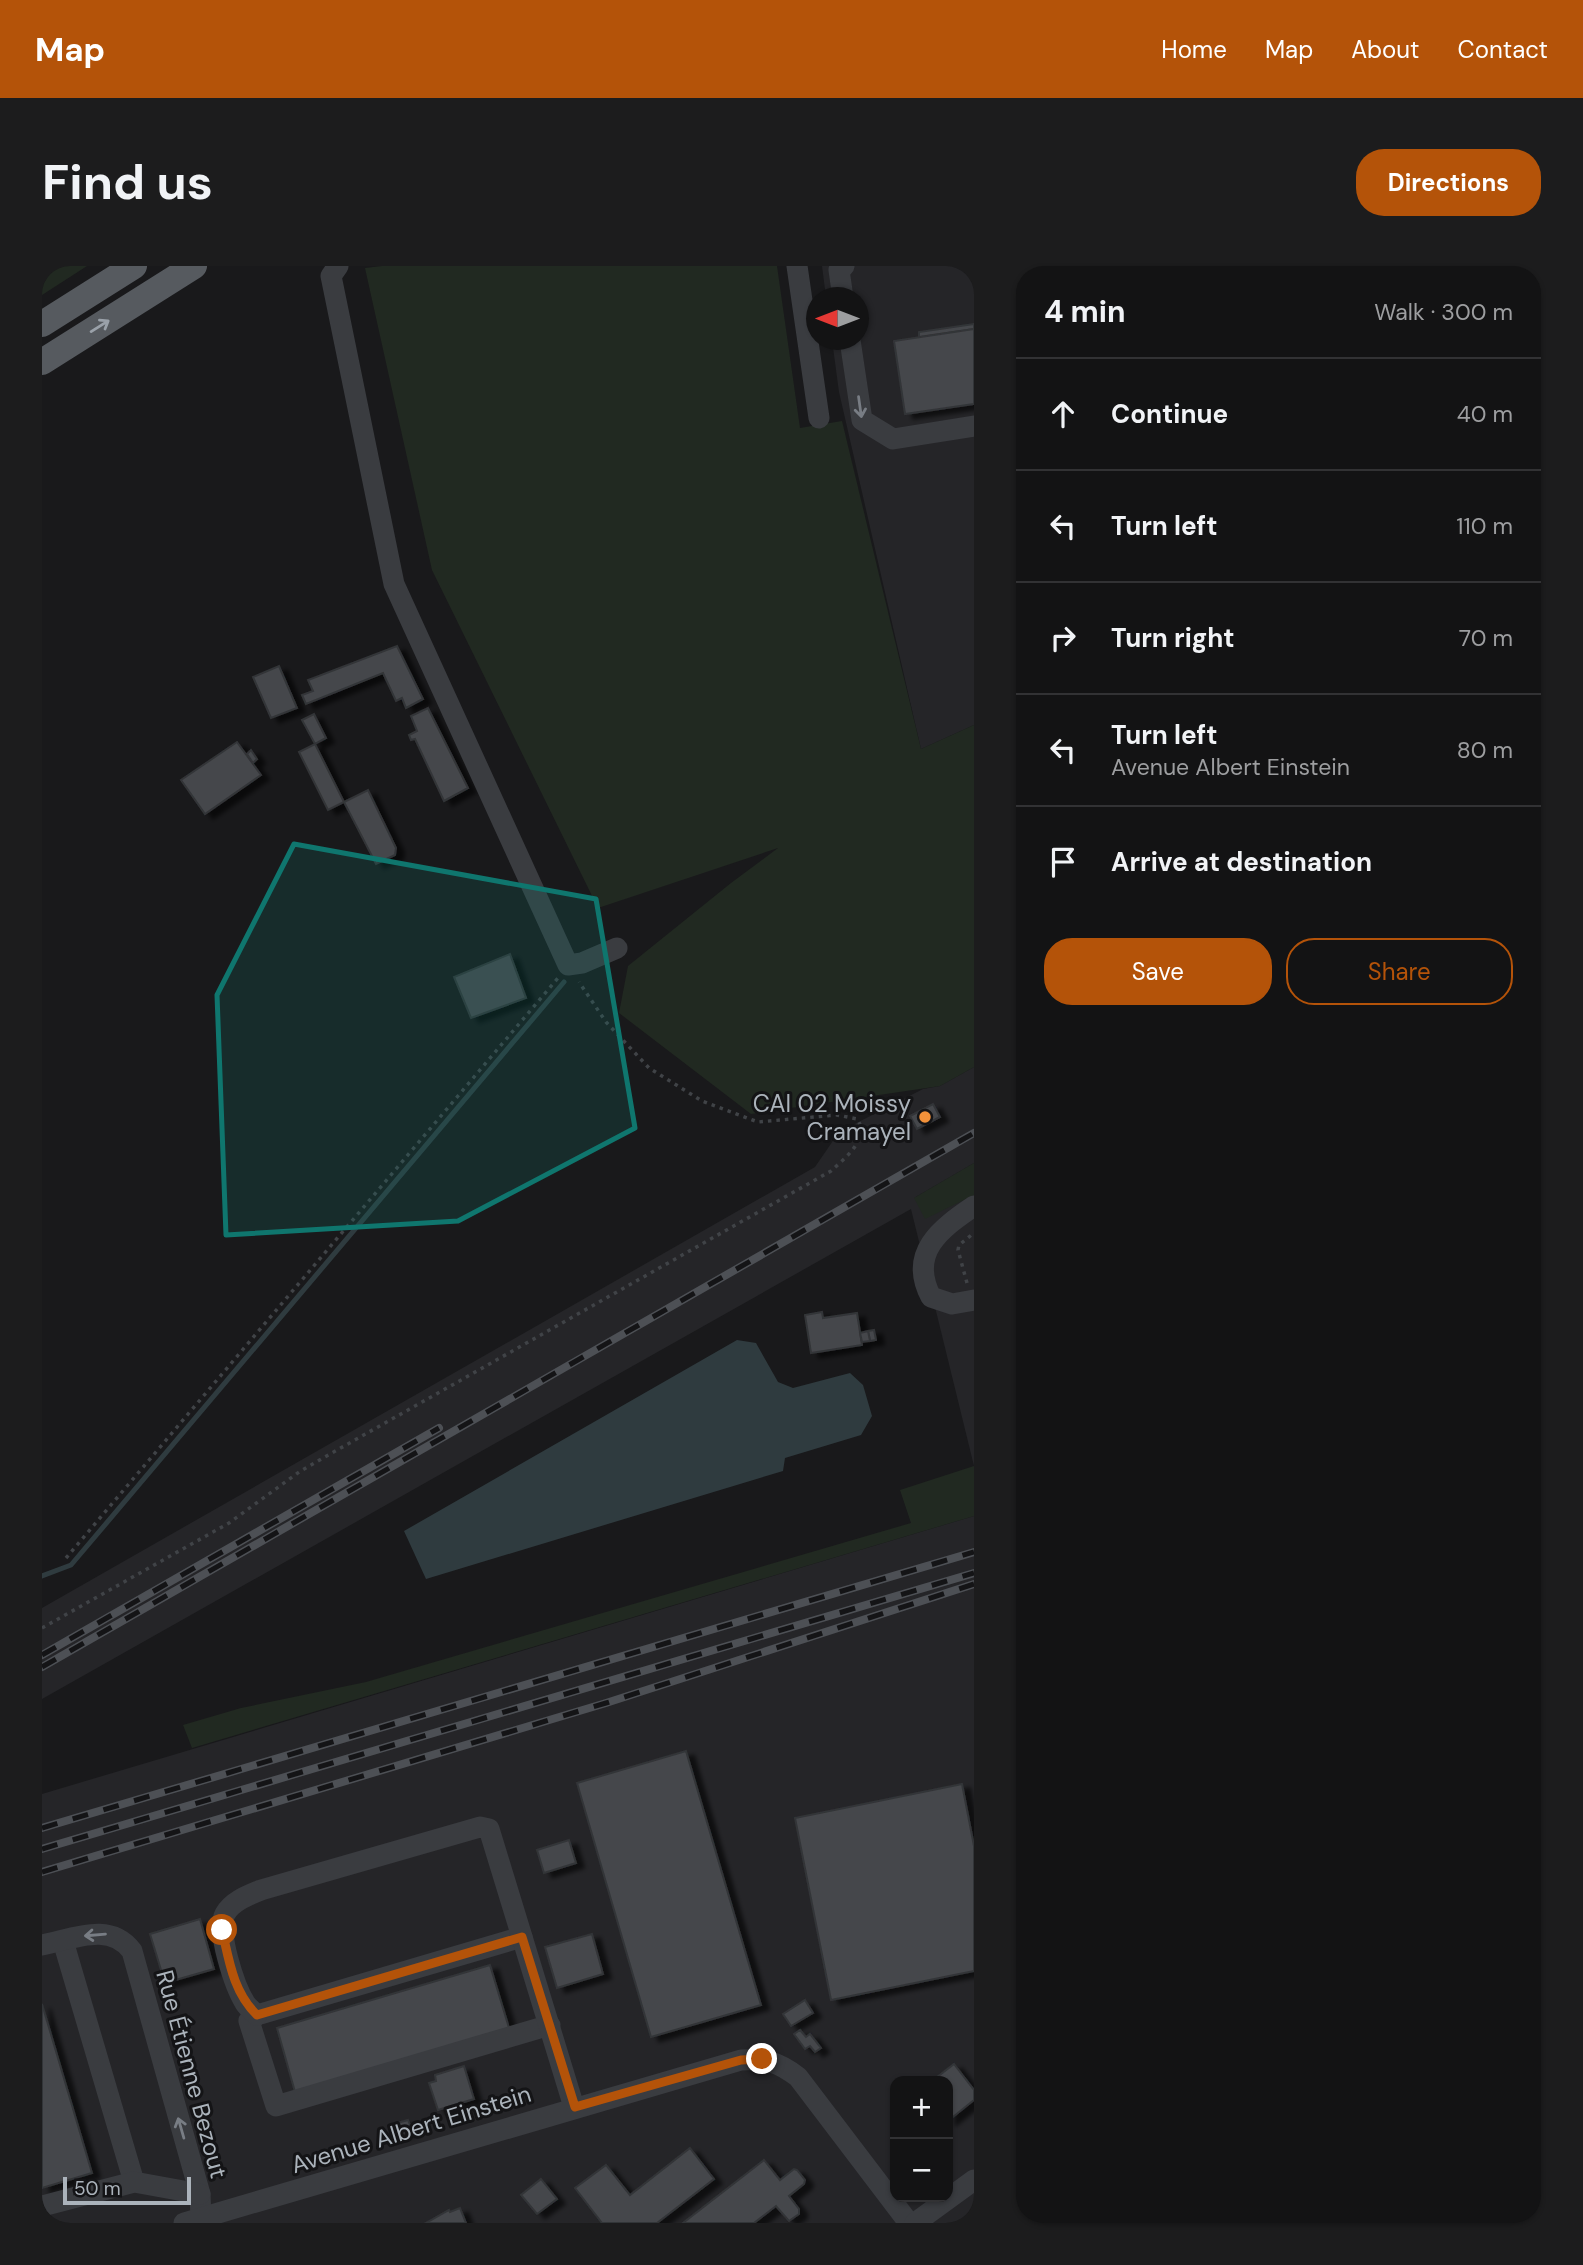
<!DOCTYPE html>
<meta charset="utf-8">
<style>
:root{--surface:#131314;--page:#1c1c1d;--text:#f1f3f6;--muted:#9d9ea0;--line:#323234;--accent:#b45309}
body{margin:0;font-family:"DM Sans",sans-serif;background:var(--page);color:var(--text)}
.controls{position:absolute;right:21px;bottom:21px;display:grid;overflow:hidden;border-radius:14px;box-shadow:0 2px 5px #0004}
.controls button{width:63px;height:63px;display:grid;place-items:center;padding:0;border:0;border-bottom:2px solid var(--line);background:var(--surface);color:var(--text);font:35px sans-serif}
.compass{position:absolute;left:764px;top:21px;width:63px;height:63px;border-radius:50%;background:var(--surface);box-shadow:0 2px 5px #0004;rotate:270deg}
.scale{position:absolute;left:21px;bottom:18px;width:128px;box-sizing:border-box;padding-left:7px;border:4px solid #abb3bb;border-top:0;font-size:19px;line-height:24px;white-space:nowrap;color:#abb3bb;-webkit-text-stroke:5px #141416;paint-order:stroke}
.stop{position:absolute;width:21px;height:21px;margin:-16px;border:5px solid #b45309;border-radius:50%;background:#fff}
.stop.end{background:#b45309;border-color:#fff;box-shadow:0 2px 7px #0008}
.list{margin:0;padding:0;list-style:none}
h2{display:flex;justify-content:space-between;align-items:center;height:91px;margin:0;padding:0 28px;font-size:30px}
h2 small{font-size:23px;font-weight:400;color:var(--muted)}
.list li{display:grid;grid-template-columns:46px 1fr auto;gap:21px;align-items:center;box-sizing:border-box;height:112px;padding:0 28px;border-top:2px solid var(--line)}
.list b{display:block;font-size:26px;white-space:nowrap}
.list p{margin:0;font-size:23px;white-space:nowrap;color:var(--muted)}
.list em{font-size:23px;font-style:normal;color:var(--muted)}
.actions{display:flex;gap:14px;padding:21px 28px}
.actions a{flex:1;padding:16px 0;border:2px solid var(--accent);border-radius:28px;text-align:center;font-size:24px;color:var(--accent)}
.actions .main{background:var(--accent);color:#fff}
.icon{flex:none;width:38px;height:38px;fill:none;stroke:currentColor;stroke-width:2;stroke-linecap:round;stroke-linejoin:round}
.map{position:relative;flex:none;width:932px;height:1957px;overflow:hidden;border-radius:28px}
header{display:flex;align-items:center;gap:42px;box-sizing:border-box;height:98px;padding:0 35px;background:var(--accent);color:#fff}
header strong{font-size:33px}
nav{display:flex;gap:38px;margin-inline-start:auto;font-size:24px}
.intro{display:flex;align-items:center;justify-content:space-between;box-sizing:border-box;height:168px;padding:0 42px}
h1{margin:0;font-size:49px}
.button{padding:18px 32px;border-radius:28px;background:var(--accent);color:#fff;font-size:24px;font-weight:700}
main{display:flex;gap:42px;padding:0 42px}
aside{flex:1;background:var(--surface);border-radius:28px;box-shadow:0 2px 5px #0004}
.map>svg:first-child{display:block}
.built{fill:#252528;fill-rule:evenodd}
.green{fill:#212921}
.water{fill:#2f3b3f}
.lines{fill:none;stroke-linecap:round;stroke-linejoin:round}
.stream{stroke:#2f3b3f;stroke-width:5}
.building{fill:#45474b;stroke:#333437;stroke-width:2;filter:url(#shadow)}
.path{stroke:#404347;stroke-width:3.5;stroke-dasharray:3.5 5;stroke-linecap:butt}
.minor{stroke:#3a3c40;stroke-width:21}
.major{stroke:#565a5f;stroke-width:26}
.rail-casing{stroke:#4d5055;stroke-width:8}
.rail{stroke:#141416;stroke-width:5;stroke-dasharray:16;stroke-linecap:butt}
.oneway{stroke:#9aa1a9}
.oneway2{stroke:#787d84}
.route{stroke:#b45309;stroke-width:9}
.marked{fill:#0f766e;fill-opacity:0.2;stroke:#0f766e;stroke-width:5;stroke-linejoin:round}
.poi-dot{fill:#f2913a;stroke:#141416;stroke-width:2.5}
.labels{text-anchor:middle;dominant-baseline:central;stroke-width:6;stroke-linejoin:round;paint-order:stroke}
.poi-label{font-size:24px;fill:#abb3bb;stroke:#141416;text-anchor:end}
.street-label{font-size:24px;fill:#abb3bb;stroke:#141416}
</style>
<header>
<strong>Map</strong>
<nav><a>Home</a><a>Map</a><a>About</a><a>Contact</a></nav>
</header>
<div class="intro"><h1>Find us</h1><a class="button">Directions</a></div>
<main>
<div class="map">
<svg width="932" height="1957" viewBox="0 0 932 1957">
<defs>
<filter id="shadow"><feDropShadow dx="8" dy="4.5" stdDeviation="2" flood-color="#0009"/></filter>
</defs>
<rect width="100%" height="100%" fill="#19191b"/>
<g class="built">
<path d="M780 0H932V459L879 483 797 126 790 74H816V32L784 31Z"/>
<path d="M932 801V897L872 932 932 907V1200L869 943 0 1433V1342L773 901 797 866 881 823 898 820Z"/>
<path d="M932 1250V1957H0V1528ZM853 1815H906V1931H853Z"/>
</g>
<g class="green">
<path d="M5 0H45L0 29V3Z"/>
<path d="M340 0H735L758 162 800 155 879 483 932 459V801L898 820 709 848 577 747 586 700 689 617 736 582 556 642 390 304 323 2Z"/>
<path d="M932 897V929L883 953 872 932Z"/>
<path d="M932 1200V1250L150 1482 141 1459 199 1442 324 1416 869 1257 858 1224Z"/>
</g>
<path class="water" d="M695 1074 714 1077 736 1116 751 1122 808 1107 821 1119 830 1150 819 1169 743 1192 741 1205 384 1313 362 1265Z"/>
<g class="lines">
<path class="stream" d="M0 1310 29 1299 522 716"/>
</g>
<g class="building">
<path d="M932 58V63L877 71V66Z"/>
<path d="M932 63V138L863 148 852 75Z"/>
<path d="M355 380 381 433 364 442 360 432 354 435 341 407 264 438 260 429 271 425 266 414Z"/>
<path d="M237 400 255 442 229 452 211 411Z"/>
<path d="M386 442 426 522 402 535 373 473 369 474 367 469 375 465 369 450Z"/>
<path d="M272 448 284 472 273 478 260 454Z"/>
<path d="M195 476 219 509 163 548 139 514Z"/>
<path d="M273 478 302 536 286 544 257 486Z"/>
<path d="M209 484 215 493 211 497 205 488Z"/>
<path d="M326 524 354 582 353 589 334 598 302 536Z"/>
<path d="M468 688 484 732 429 752 412 711Z"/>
<path d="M891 838 898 851 875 863 868 850Z"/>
<path d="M780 1046 781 1052 815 1047 820 1079 769 1087 763 1049Z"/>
<path d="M832 1064 834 1074 828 1075 826 1065Z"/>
<path d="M826 1065 828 1075 820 1076 818 1067Z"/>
<path d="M644 1485 719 1739 609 1771 535 1517Z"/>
<path d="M920 1518 932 1580V1705L789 1734 753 1552Z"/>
<path d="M527 1574 534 1597 502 1607 495 1584Z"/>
<path d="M158 1653 172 1703 123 1717 108 1668Z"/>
<path d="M550 1668 561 1708 515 1722 503 1681Z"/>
<path d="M448 1699 467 1762 253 1826 235 1762Z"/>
<path d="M763 1734 771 1747 749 1760 741 1748Z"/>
<path d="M0 1738 50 1907 0 1922Z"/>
<path d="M758 1764 764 1771 768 1768 779 1782 773 1786 768 1780 763 1783 752 1768Z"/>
<path d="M912 1798 932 1824V1834L906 1855V1815H890Z"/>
<path d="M422 1800 432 1833 396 1844 387 1817 394 1815 393 1809Z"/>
<path d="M366 1854 370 1864 358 1868 355 1857Z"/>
<path d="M648 1882 672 1913 615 1957H560L533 1922 564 1899 588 1929Z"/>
<path d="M722 1894 738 1914 752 1903 755 1904 763 1914 762 1918 747 1930 757 1943V1948L747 1955 734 1940 712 1957H641Z"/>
<path d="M499 1913 515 1933 495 1948 479 1929Z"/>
<path d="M418 1942 424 1957H384L407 1944 408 1946Z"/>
</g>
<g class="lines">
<g class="path">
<path d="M925 1017 916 984 917 979 932 967"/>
<path d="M24 1292 516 712"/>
<path d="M0 1362 187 1257 257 1206 281 1192 789 905C802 893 829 872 815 853L795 849 716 856 660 835 607 802 564 756 537 716"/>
</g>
<g class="minor">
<path d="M296 0 289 10 352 318 526 699 540 697 575 682"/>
<path d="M755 0 777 152"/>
<path d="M801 32 797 4 802 0"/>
<path d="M808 74 820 154 851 173 932 160"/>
<path d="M932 940C898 963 866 987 889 1031L910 1038 932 1034"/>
<path d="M480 1671 215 1749 207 1755 234 1840 508 1759"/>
<path d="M21 1675 92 1916"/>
<path d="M0 1679C31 1673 68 1655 90 1685L158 1928 159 1952"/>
<path d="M215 1749C211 1745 206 1742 203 1737 193 1721 174 1665 183 1648 190 1635 207 1629 219 1624L438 1561 447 1563 532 1841"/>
<path d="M0 1940 92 1916 158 1928"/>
<path d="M142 1957 699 1794C724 1793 735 1795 756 1811L867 1957"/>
<path d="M873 1957 932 1914"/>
</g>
<g class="major">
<path d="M0 58 92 0"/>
<path d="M0 96 152 0"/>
</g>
<defs>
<g id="rail">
<path d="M0 1389 397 1162"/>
<path d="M0 1401 932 867"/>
<path d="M0 1562 932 1286"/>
<path d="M0 1583 932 1307"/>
<path d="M0 1606 564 1437 932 1318"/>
</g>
</defs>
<use href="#rail" class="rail-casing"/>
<use href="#rail" class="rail"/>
</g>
<defs><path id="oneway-shaft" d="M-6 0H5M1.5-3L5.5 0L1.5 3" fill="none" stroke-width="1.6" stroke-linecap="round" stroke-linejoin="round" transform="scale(1.75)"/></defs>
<use class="oneway" href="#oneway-shaft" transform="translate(58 60) rotate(-32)"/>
<g class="oneway2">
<use href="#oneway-shaft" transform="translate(818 141) rotate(82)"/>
<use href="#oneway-shaft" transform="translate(53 1669) rotate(175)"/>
<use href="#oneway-shaft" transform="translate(139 1862) rotate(-106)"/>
</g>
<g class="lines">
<path class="route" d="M180 1664C187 1694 191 1726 215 1749L480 1671 533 1841 699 1794 720 1793"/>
</g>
<path class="marked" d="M252 578 554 633 593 862 416 955 184 969 175 729Z"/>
<circle class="poi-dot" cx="883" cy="851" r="7"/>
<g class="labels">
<g class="poi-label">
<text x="869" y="837">CAI 02 Moissy<tspan x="869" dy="28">Cramayel</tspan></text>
</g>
<g class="street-label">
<text transform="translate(150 1808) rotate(75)">Rue Étienne Bezout</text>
<text transform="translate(369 1863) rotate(-17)">Avenue Albert Einstein</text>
</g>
</g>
</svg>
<div class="controls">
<button>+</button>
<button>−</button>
</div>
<svg class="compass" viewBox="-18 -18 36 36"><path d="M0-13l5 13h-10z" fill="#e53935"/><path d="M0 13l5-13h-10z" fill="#9d9ea0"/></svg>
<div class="scale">50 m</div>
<div class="stop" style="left:180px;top:1664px"></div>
<div class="stop end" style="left:720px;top:1793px"></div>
</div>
<aside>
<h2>4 min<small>Walk · 300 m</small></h2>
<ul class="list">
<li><svg class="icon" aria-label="ahead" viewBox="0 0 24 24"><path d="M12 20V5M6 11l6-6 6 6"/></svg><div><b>Continue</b></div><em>40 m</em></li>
<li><svg class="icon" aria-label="left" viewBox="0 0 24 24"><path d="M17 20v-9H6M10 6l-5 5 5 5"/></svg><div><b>Turn left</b></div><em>110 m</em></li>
<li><svg class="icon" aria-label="right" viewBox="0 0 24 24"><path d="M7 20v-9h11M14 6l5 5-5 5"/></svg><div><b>Turn right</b></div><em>70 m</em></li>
<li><svg class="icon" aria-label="left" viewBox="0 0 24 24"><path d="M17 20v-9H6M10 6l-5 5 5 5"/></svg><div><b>Turn left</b><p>Avenue Albert Einstein</p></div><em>80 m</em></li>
<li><svg class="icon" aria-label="arrive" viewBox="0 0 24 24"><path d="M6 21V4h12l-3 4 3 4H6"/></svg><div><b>Arrive at destination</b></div></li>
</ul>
<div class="actions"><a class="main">Save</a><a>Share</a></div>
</aside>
</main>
